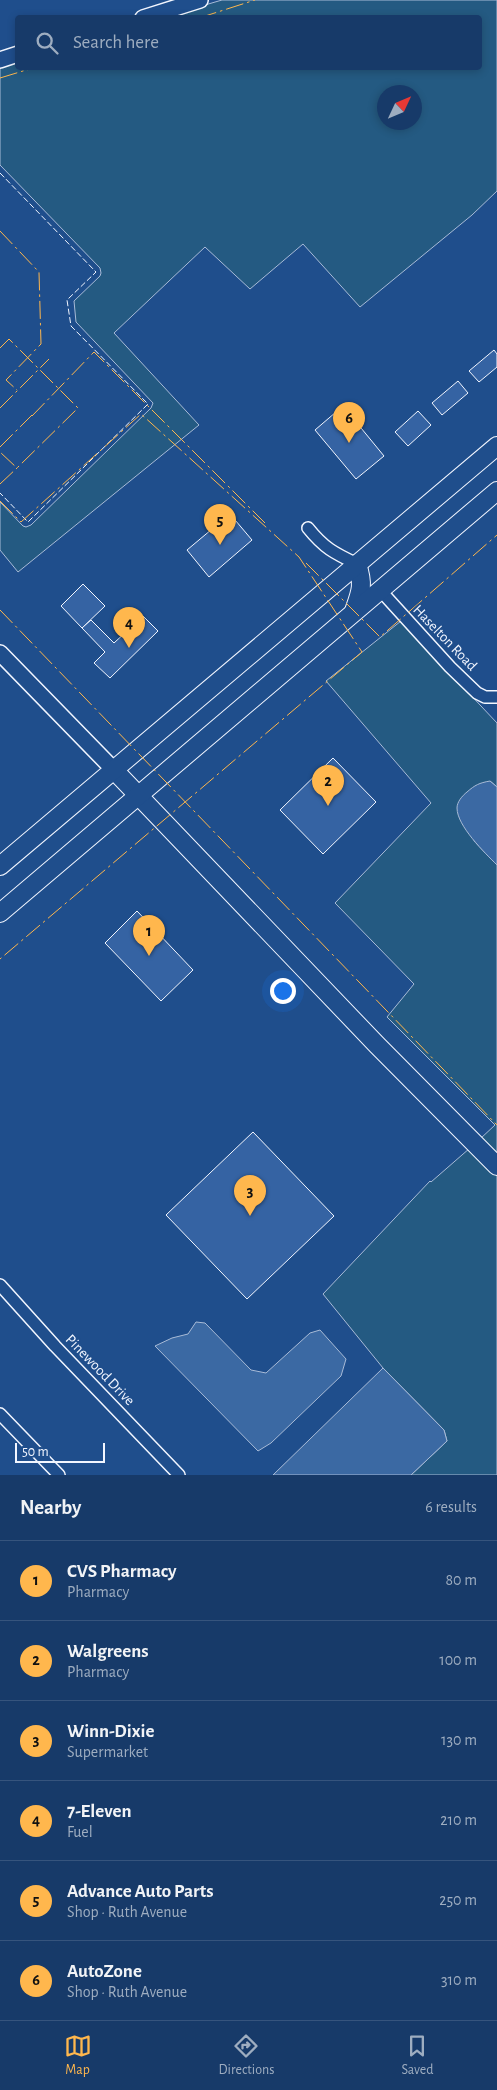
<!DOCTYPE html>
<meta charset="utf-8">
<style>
:root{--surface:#173a69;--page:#20416f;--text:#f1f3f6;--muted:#9eadc0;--line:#36547d;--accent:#ffb74d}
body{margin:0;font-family:"Alegreya Sans",sans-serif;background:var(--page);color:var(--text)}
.compass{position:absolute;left:377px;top:85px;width:45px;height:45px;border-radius:50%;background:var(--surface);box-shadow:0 2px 8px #0003;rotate:46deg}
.scale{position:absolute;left:15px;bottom:12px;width:90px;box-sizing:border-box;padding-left:5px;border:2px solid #f2f6ff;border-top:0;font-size:14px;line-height:18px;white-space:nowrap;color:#f2f6ff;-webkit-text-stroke:4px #1f4e8c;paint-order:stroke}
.you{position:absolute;left:282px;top:990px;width:18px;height:18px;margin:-12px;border:4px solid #fff;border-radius:50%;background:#1a73e8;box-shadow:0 0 0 8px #1a73e833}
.badge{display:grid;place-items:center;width:32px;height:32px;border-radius:50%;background:var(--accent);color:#111;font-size:16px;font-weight:700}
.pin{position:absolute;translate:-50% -41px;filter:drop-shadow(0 1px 2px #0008)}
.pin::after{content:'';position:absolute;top:26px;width:18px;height:15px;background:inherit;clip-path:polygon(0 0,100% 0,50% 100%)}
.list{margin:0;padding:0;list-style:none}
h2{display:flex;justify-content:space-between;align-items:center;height:65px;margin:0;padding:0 20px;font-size:21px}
h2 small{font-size:16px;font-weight:400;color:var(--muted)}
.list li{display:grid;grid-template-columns:32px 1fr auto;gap:15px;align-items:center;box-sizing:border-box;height:80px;padding:0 20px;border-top:1px solid var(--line)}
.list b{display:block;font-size:19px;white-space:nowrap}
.list p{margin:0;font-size:16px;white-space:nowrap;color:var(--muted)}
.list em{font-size:16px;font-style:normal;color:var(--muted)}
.icon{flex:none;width:28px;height:28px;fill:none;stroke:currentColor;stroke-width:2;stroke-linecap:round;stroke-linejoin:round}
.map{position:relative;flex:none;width:497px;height:1475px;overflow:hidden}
.search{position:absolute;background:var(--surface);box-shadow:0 2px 8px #0003;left:15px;right:15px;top:15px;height:55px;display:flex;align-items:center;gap:12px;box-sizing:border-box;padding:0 18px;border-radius:5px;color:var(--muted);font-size:19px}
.sheet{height:545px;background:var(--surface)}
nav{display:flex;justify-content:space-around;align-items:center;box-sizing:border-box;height:70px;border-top:1px solid var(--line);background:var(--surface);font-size:14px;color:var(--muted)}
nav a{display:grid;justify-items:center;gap:2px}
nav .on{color:var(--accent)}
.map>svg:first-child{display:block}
.green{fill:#245a82;stroke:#a8bbd7;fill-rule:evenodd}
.water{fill:#3b69a3;stroke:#a8bbd7}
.building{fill:#3563a3;stroke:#f2f6ff}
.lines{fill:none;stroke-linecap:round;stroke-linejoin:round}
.street-casing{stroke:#f2f6ff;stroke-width:14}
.secondary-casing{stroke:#f2f6ff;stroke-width:18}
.primary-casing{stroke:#f2f6ff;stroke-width:20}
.street{stroke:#1f4e8c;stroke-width:11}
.secondary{stroke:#1f4e8c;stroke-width:15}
.primary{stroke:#1f4e8c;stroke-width:18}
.fence{stroke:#f2f6ff;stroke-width:1;stroke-dasharray:6 2.5;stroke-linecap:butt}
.power{stroke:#ffb74d;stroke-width:1;stroke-dasharray:18 4 2.5 4;stroke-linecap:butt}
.labels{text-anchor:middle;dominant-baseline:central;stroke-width:4;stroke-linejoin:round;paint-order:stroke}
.street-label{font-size:15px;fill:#f2f6ff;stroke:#1f4e8c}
</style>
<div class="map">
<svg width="497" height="1475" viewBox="0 0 497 1475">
<rect width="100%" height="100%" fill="#1f4e8c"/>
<g class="green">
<path d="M222 0H497V191L472 215 360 307 303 244 250 289 205 247 114 333 199 425 18 572 0 550V502L23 526 26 527 31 525 151 408 153 403 76 322 74 301 100 276 101 273 100 268 0 165V66L17 61 18 68H480V18L164 17ZM384 92H414V122H384Z"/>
<path d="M401 621 497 723V787L490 781 474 841 497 865V1156L480 1139 495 1125 387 1017 414 984 335 903 431 803 326 681Z"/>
<path d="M470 1148 497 1176V1475H411L447 1441 444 1430 383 1368 323 1294 430 1181 431 1182Z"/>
</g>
<g class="water">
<path d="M490 781 497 787V865C485 853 457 826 457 808 457 802 462 796 467 792 475 785 479 783 490 781Z"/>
<path d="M196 1322 205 1323 251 1370 266 1373 310 1333 320 1330 346 1359 341 1376 271 1443 258 1451 155 1346 172 1338 188 1334Z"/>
<path d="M383 1368 444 1430 447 1441 411 1475H273Z"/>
</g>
<g class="building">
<path d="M494 350 497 354V367L479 382 469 371Z"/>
<path d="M458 381 468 393 442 415 432 403Z"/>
<path d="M343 406 384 456 356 479 315 430Z"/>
<path d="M418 411 431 425 408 446 395 432Z"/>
<path d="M230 514 252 540 209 577 187 550Z"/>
<path d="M83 584 105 606 82 628 61 606Z"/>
<path d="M143 616 158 631 110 678 94 663 105 652 82 628 91 620 114 643Z"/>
<path d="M333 758 376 802 323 854 280 810Z"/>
<path d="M137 911 193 970 161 1001 105 943Z"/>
<path d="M253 1132 334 1216 247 1299 166 1215Z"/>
</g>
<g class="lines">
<defs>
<g id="street">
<path d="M308 528C324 548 334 553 357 564"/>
<path d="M380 590 450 667 477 693 485 697H497"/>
<path d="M0 1285 55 1346 179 1475"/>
<path d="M0 1414 59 1475"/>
</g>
<g id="secondary">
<path d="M143 18 200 0"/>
<path d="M0 60 18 54"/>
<path d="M0 653 114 770"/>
</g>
<g id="primary">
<path d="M354 611C361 591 364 585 357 564"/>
<path d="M114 770 377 1045 497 1166"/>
<path d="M0 866 497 446"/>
<path d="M0 913 497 491"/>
</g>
</defs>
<use href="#street" class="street-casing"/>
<use href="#secondary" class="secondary-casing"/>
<use href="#primary" class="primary-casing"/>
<use href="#street" class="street"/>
<use href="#secondary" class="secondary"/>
<use href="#primary" class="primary"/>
<path class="fence" d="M0 173 96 272 67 300 71 326 148 404 28 522 0 493"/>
<g class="power">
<path d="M199 18 255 0"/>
<path d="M0 78 33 68"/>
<path d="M0 231 39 272 41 344 6 380 17 390"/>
<path d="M0 348 9 339 78 408 17 468 0 452"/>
<path d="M0 408 49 359"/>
<path d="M32 416 94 352 265 523"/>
<path d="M0 447 32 415"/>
<path d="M0 484 17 468"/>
<path d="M0 501 21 522 141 414 299 557 362 652 0 959"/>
<path d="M306 563 380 637 497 535"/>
<path d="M0 610 497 1125"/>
</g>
</g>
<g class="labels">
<g class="street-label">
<text transform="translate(445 638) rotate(46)">Haselton Road</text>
<text transform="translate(100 1370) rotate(46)">Pinewood Drive</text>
</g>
</g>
</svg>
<svg class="compass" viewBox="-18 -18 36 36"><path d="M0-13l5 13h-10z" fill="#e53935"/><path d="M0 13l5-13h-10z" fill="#9eadc0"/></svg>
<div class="scale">50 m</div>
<div class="you"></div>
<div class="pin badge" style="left:149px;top:956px">1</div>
<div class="pin badge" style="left:328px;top:806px">2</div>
<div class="pin badge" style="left:250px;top:1216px">3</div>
<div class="pin badge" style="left:129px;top:648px">4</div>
<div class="pin badge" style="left:220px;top:545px">5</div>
<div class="pin badge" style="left:349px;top:443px">6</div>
<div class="search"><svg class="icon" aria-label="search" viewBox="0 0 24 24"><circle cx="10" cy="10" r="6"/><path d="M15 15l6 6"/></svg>Search here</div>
</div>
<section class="sheet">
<h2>Nearby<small>6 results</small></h2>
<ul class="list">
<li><span class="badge">1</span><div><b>CVS Pharmacy</b><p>Pharmacy</p></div><em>80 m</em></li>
<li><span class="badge">2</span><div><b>Walgreens</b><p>Pharmacy</p></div><em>100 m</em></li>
<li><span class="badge">3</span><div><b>Winn-Dixie</b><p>Supermarket</p></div><em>130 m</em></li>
<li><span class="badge">4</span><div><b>7-Eleven</b><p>Fuel</p></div><em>210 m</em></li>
<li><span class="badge">5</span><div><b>Advance Auto Parts</b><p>Shop · Ruth Avenue</p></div><em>250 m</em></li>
<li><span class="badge">6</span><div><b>AutoZone</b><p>Shop · Ruth Avenue</p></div><em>310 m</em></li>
</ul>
</section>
<nav>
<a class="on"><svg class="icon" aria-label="map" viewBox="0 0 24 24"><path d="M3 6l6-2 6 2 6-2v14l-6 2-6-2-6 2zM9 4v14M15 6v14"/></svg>Map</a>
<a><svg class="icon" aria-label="directions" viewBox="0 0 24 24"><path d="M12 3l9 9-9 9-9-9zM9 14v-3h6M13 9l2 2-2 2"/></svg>Directions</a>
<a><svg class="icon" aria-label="saved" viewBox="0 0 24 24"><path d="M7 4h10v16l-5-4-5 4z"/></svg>Saved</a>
</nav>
